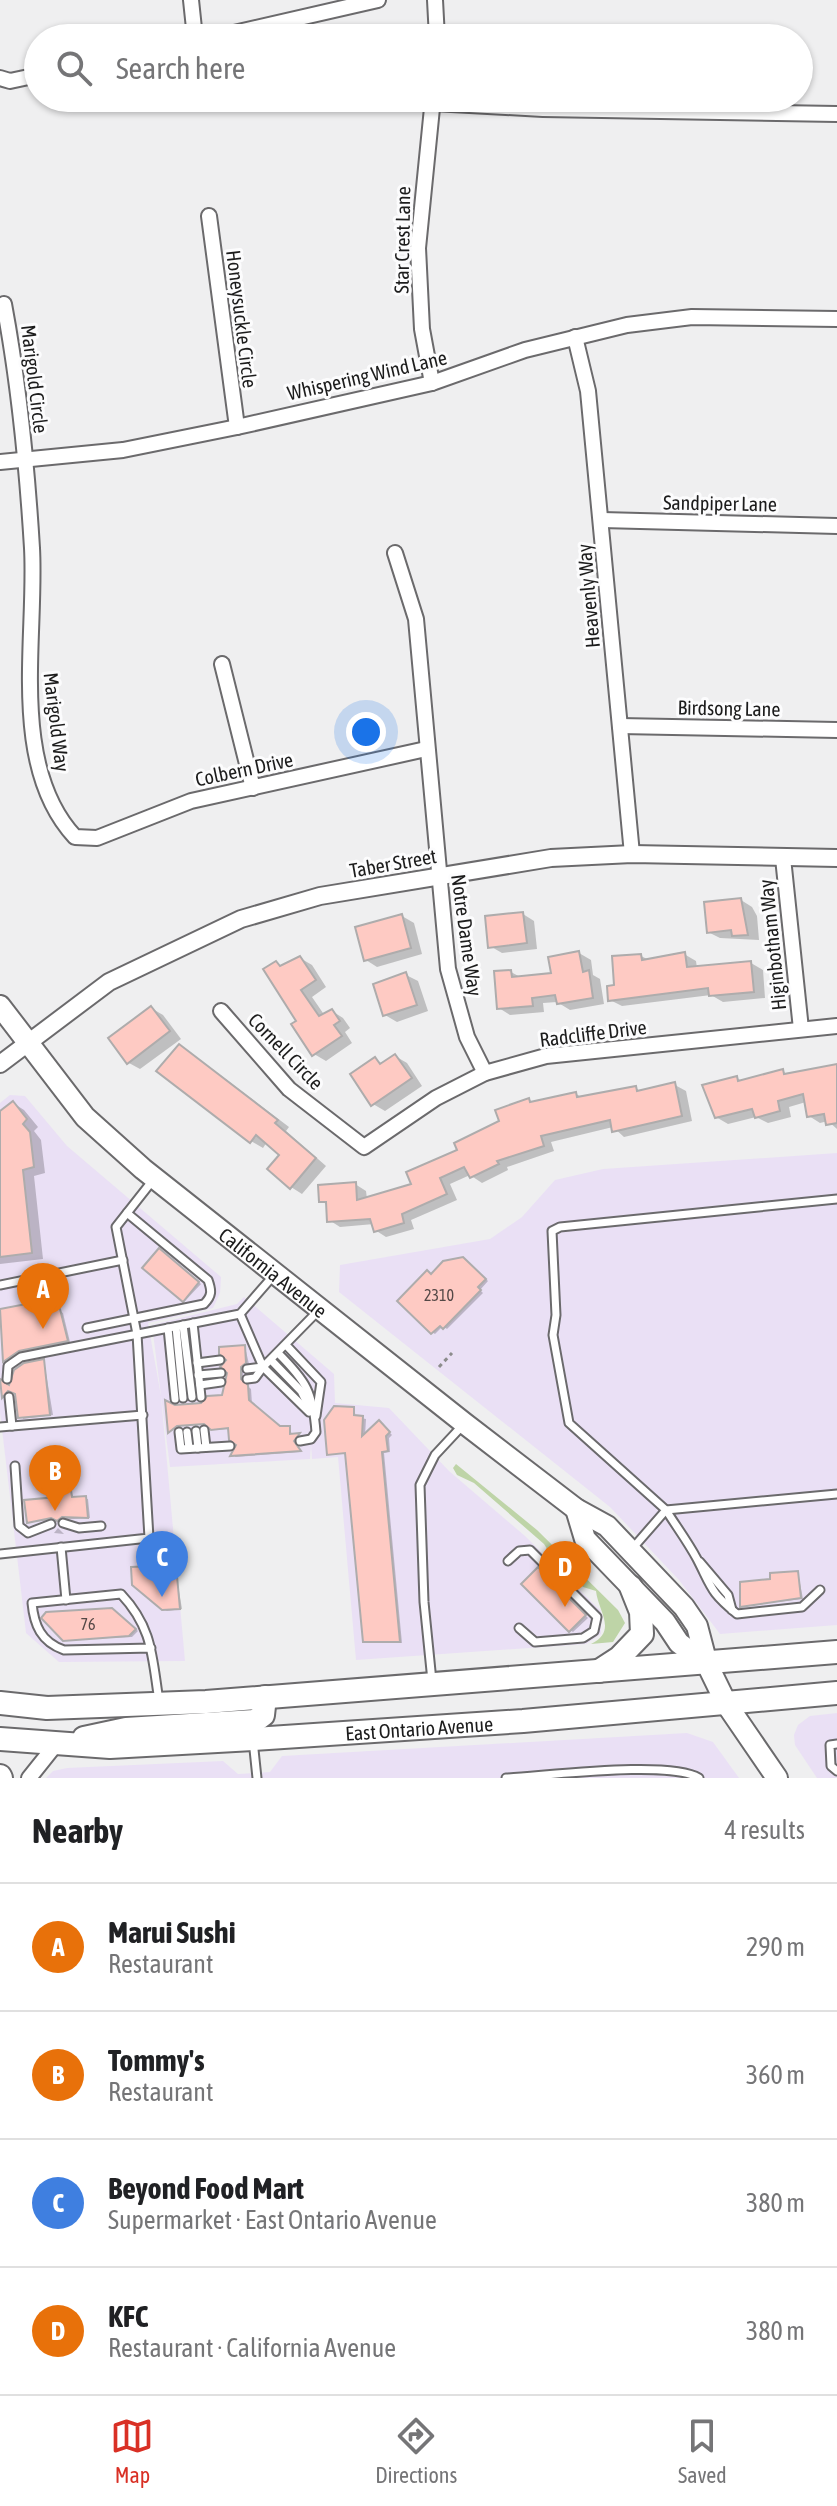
<!DOCTYPE html>
<meta charset="utf-8">
<style>
:root{--surface:#fff;--page:#f6f6f6;--text:#202124;--muted:#757577;--line:#e0e0e0;--accent:#d93025}
body{margin:0;font-family:"Asap Condensed",sans-serif;background:var(--page);color:var(--text)}
.you{position:absolute;left:366px;top:732px;width:28px;height:28px;margin:-20px;border:6px solid #fff;border-radius:50%;background:#1a73e8;box-shadow:0 0 0 12px #1a73e833}
.badge{display:grid;place-items:center;width:52px;height:52px;border-radius:50%;background:var(--accent);color:#fff;font-size:26px;font-weight:700}
.pin{position:absolute;translate:-50% -66px;filter:drop-shadow(0 2px 4px #0008)}
.pin::after{content:'';position:absolute;top:42px;width:28px;height:24px;background:inherit;clip-path:polygon(0 0,100% 0,50% 100%)}
.list{margin:0;padding:0;list-style:none}
h2{display:flex;justify-content:space-between;align-items:center;height:104px;margin:0;padding:0 32px;font-size:34px}
h2 small{font-size:26px;font-weight:400;color:var(--muted)}
.list li{display:grid;grid-template-columns:52px 1fr auto;gap:24px;align-items:center;box-sizing:border-box;height:128px;padding:0 32px;border-top:2px solid var(--line)}
.list b{display:block;font-size:30px;white-space:nowrap}
.list p{margin:0;font-size:26px;white-space:nowrap;color:var(--muted)}
.list em{font-size:26px;font-style:normal;color:var(--muted)}
.icon{flex:none;width:44px;height:44px;fill:none;stroke:currentColor;stroke-width:2;stroke-linecap:round;stroke-linejoin:round}
.map{position:relative;flex:none;width:837px;height:1778px;overflow:hidden}
.search{position:absolute;background:var(--surface);box-shadow:0 2px 6px #0004;left:24px;right:24px;top:24px;height:88px;display:flex;align-items:center;gap:20px;box-sizing:border-box;padding:0 28px;border-radius:44px;color:var(--muted);font-size:30px}
.sheet{height:616px;background:var(--surface)}
nav{display:flex;justify-content:space-around;align-items:center;box-sizing:border-box;height:112px;border-top:2px solid var(--line);background:var(--surface);font-size:22px;color:var(--muted)}
nav a{display:grid;justify-items:center;gap:4px}
nav .on{color:var(--accent)}
.map>svg:first-child{display:block}
.commercial{fill:#eae0f5}
.green{fill:#bed4a7}
.shadow{fill:#0003}
.building{fill:#fecac3;stroke:#aeacac;stroke-width:2}
.lines{fill:none;stroke-linecap:round;stroke-linejoin:round}
.service-casing{stroke:#6b6a6c;stroke-width:11}
.minor-casing{stroke:#6b6a6c;stroke-width:18}
.tertiary-casing{stroke:#6b6a6c;stroke-width:20}
.secondary-casing{stroke:#6b6a6c;stroke-width:24}
.primary-casing{stroke:#6b6a6c;stroke-width:26}
.path{stroke:#8c8c8c;stroke-width:3;stroke-dasharray:4 4;stroke-linecap:butt}
.service{stroke:#fff;stroke-width:7}
.minor{stroke:#fff;stroke-width:14}
.tertiary{stroke:#fff;stroke-width:16}
.secondary{stroke:#fff;stroke-width:20}
.primary{stroke:#fff;stroke-width:22}
.labels{text-anchor:middle;dominant-baseline:central;stroke-width:6;stroke-linejoin:round;paint-order:stroke}
.number-label{font-size:16px;fill:#544846}
.street-label{font-size:20px;fill:#1c1c1c;stroke:#fcfcfd}
</style>
<div class="map">
<svg width="837" height="1778" viewBox="0 0 837 1778">
<rect width="100%" height="100%" fill="#efeff0"/>
<g class="commercial">
<path d="M10 1095 25 1096 67 1146 221 1277 220 1293 213 1308 148 1323 161 1396 185 1661 59 1662 26 1633 0 1412V1103Z"/>
<path d="M837 1153V1625L720 1634 679 1580 610 1507 339 1292 340 1265 490 1239 522 1217 555 1180 603 1169Z"/>
<path d="M244 1297 334 1374 335 1403 389 1408 449 1471 525 1536 601 1611V1634L586 1644 356 1660 338 1457 312 1459 311 1444 310 1459 170 1467 152 1325 237 1304Z"/>
<path d="M837 1713V1778H817L795 1745 794 1735 798 1725 810 1716Z"/>
<path d="M687 1733 713 1742 739 1778H46L53 1771 67 1768 223 1761 238 1774 270 1772 282 1756Z"/>
</g>
<path class="green" d="M456 1464 537 1530 618 1610 625 1623 613 1642 591 1644C618 1631 598 1611 596 1591L583 1587 570 1571 554 1560 544 1544 474 1483 457 1475 453 1468Z"/>
<g class="shadow">
<path d="M741 900 752 907 757 916 759 940 720 938 708 932Z"/>
<path d="M523 914 534 921 537 949 502 953 490 946Z"/>
<path d="M402 916 414 923 422 954 377 967 366 960Z"/>
<path d="M579 953 591 960 593 975 600 979 604 1004 570 1010 557 1002 543 1003 544 1012 510 1015 499 1008 511 972 522 978 554 975Z"/>
<path d="M684 954 696 961 697 968 751 963 763 970 765 998 723 1002 711 995 622 1006 610 1000 641 956 649 960Z"/>
<path d="M300 958 312 965 326 987 312 997 325 1016 332 1011 343 1018 350 1028 345 1032 352 1043 326 1061 314 1054 276 963 283 967Z"/>
<path d="M406 975 418 981 428 1011 397 1022 385 1015Z"/>
<path d="M151 1008 163 1015 181 1039 140 1069 129 1063Z"/>
<path d="M191 1053 289 1127 286 1131 326 1166 302 1194 291 1187 282 1155 267 1142 263 1148 251 1141 159 1071Z"/>
<path d="M395 1056 407 1063 422 1086 385 1111 373 1104 375 1059 383 1064Z"/>
<path d="M837 1068V1129L828 1121 820 1123 809 1116 806 1102 789 1107 791 1117 768 1123 756 1117 728 1124 716 1117 737 1078 743 1082 782 1072 788 1075Z"/>
<path d="M675 1085 686 1091 692 1121 624 1137 613 1127 551 1142 554 1151 507 1167 508 1170 482 1183 470 1175 450 1184 457 1200 411 1220 414 1229 386 1237 375 1230 374 1224 340 1227 329 1220 328 1205 321 1201 355 1184 366 1191 367 1199 414 1185 528 1101 533 1103 576 1094 583 1098 635 1088 642 1092Z"/>
<path d="M13 1103 24 1110 38 1127 34 1131 41 1140 45 1173 34 1176 43 1259 0 1264V1113Z"/>
<path d="M162 1252 201 1284 184 1302 181 1301Z"/>
<path d="M467 1261 488 1281 480 1290 483 1293 447 1329 443 1326 435 1334 432 1332V1276Z"/>
<path d="M47 1302 63 1313 70 1342 23 1352 4 1361 0 1311Z"/>
<path d="M245 1347 249 1364 243 1369V1382L251 1389 252 1404 281 1428H289L293 1436H301L296 1444 302 1452 235 1457 239 1444 230 1429 215 1430 208 1424 181 1426 171 1433 187 1421 170 1432 167 1403 175 1407 202 1405 224 1396Z"/>
<path d="M44 1361 53 1415 23 1419 17 1393 11 1391 4 1397 2 1383 10 1388Z"/>
<path d="M354 1409 356 1417 366 1419 365 1436 382 1424 392 1435 389 1438 390 1452 384 1453 402 1643 365 1640 347 1454H329Z"/>
<path d="M71 1492 74 1498 88 1499 90 1518 28 1522Z"/>
<path d="M58 1528 64 1534 54 1533Z"/>
<path d="M175 1567 182 1609 167 1611 163 1609Z"/>
<path d="M541 1571 588 1618 573 1632 570 1630Z"/>
<path d="M798 1573 803 1599 742 1606 773 1581Z"/>
<path d="M115 1612 138 1631 132 1637 65 1640Z"/>
</g>
<g class="building">
<path d="M741 898 748 935 732 936 731 930 707 933 704 902Z"/>
<path d="M523 912 527 943 488 948 485 916Z"/>
<path d="M402 914 411 948 364 961 355 927Z"/>
<path d="M579 951 583 972 589 970 593 998 557 1004 555 995 532 998 533 1006 497 1009 494 971 511 970 512 977 551 973 548 957Z"/>
<path d="M685 952 687 967 751 961 754 992 709 996 708 988 608 1001 607 986 614 985 612 956 641 954 642 960Z"/>
<path d="M300 956 316 980 301 990 319 1016 332 1009 340 1021 334 1025 342 1036 312 1056 291 1024 296 1021 263 969 276 961 280 966Z"/>
<path d="M406 972 417 1005 383 1016 373 984Z"/>
<path d="M151 1006 170 1031 127 1064 108 1038Z"/>
<path d="M179 1044 278 1120 275 1123 316 1158 290 1189 267 1169 279 1155 256 1135 250 1143 156 1071Z"/>
<path d="M395 1054 412 1078 371 1106 350 1074 375 1057 380 1064Z"/>
<path d="M837 1064V1123L826 1125 824 1114 807 1117 803 1094 778 1101 780 1111 755 1118 752 1109 715 1118 702 1085 737 1076 738 1081 783 1069 784 1074Z"/>
<path d="M675 1082 682 1116 612 1132 610 1120 541 1136 544 1146 497 1161 499 1164 470 1178 464 1167 440 1178 447 1194 402 1214 404 1223 374 1232 370 1219 327 1222 326 1202H319L318 1185 356 1182 357 1200 411 1184 406 1172 457 1150 454 1143 499 1121 495 1110 529 1098 530 1102 576 1092 577 1097 636 1086 637 1091Z"/>
<path d="M13 1101 27 1119 23 1124 30 1132 34 1167 23 1170 32 1253 0 1257V1111Z"/>
<path d="M159 1248 199 1282 183 1302 142 1268Z"/>
<path d="M463 1257 486 1279 478 1287 481 1290 443 1329 440 1326 431 1334 397 1301 427 1270 431 1274 443 1261Z"/>
<path d="M47 1300 60 1309 68 1341 19 1351 3 1362 0 1309Z"/>
<path d="M245 1345 246 1363 241 1367V1379L248 1385 249 1400 280 1426H290V1434L300 1433 294 1441 301 1451 230 1456 236 1445 229 1440 228 1428 211 1430 204 1424 177 1426 168 1433 165 1400 175 1405 201 1403 207 1396 222 1395 227 1373 220 1367 226 1360 219 1354V1347Z"/>
<path d="M44 1359 50 1415 18 1418 15 1394 8 1391 2 1398 0 1379 9 1385 14 1370 24 1363Z"/>
<path d="M334 1406 354 1407V1415L363 1416 362 1436 379 1420 390 1432 386 1436 388 1451 382 1452 400 1642H363L345 1453 327 1455 324 1420Z"/>
<path d="M71 1490 72 1497 86 1496 88 1518 62 1517 57 1521 51 1518 27 1523 24 1500 57 1497V1491Z"/>
<path d="M176 1565 180 1609 162 1610 132 1585 131 1567Z"/>
<path d="M538 1567 586 1615 569 1632 521 1584Z"/>
<path d="M798 1571 801 1598 740 1607V1582L770 1579V1573Z"/>
<path d="M112 1608 136 1629 129 1636 63 1641 41 1618 46 1612Z"/>
</g>
<g class="lines">
<defs>
<g id="service">
<path d="M0 1285 123 1260"/>
<path d="M240 1314 263 1367 319 1310"/>
<path d="M193 1323 201 1397"/>
<path d="M183 1325 192 1397"/>
<path d="M176 1327 183 1398"/>
<path d="M87 1328 204 1304C212 1296 212 1291 208 1280L127 1213"/>
<path d="M168 1328 175 1399"/>
<path d="M286 1345 321 1382 316 1416"/>
<path d="M278 1353C306 1381 313 1392 316 1432L311 1439 300 1441"/>
<path d="M271 1360 301 1391 311 1411"/>
<path d="M197 1363 220 1360"/>
<path d="M263 1367 309 1412"/>
<path d="M247 1369 263 1367"/>
<path d="M198 1375 221 1373"/>
<path d="M7 1379 8 1366 21 1357 240 1314 274 1275"/>
<path d="M247 1379 255 1378 263 1367"/>
<path d="M200 1385 221 1382"/>
<path d="M9 1397 12 1426"/>
<path d="M0 1427 143 1415"/>
<path d="M204 1430 206 1447"/>
<path d="M196 1431 198 1448"/>
<path d="M179 1432 181 1449 230 1446"/>
<path d="M187 1432 189 1448"/>
<path d="M15 1466 19 1526 28 1533 51 1524"/>
<path d="M63 1523 79 1528 101 1526"/>
<path d="M61 1547 66 1600"/>
<path d="M632 1549 666 1510 569 1423 553 1335 556 1315 552 1231 560 1227 837 1199"/>
<path d="M0 1554 149 1538 137 1334 116 1227 153 1180"/>
<path d="M508 1561 519 1551 530 1550 597 1617 594 1631 583 1638 535 1642 519 1628"/>
<path d="M700 1562 728 1595 732 1610"/>
<path d="M820 1590 802 1607 737 1614C710 1592 712 1588 697 1559 688 1542 676 1526 666 1510L837 1494"/>
<path d="M151 1648 64 1650C41 1642 34 1625 32 1603L121 1594C153 1628 152 1657 159 1701"/>
<path d="M432 1681 424 1602 420 1485 435 1455 463 1425"/>
<path d="M253 1740 257 1778"/>
<path d="M837 1744 830 1745 831 1766 837 1771"/>
<path d="M506 1778C547 1776 669 1760 699 1778"/>
</g>
<g id="minor">
<path d="M191 0 195 38"/>
<path d="M435 0 437 38"/>
<path d="M212 38 378 0"/>
<path d="M0 78 10 81 38 75"/>
<path d="M433 103 543 109 837 114"/>
<path d="M209 216 237 427"/>
<path d="M4 304C19 384 27 466 32 548 37 637 8 765 75 837L97 838 191 801 426 749"/>
<path d="M575 337 588 391 632 854"/>
<path d="M432 383 422 329 418 248 433 98"/>
<path d="M0 462 123 450 237 427 432 383 525 350 627 325 692 317 837 319"/>
<path d="M602 520 837 526"/>
<path d="M395 553 416 619 448 969 467 1037 485 1073"/>
<path d="M222 664 253 788"/>
<path d="M620 726 837 730"/>
<path d="M783 858 801 1029"/>
<path d="M221 1011 289 1089 364 1147 436 1098 485 1073 546 1056 837 1026"/>
<path d="M29 1778 57 1743"/>
</g>
<path id="tertiary" d="M0 1064 109 982 241 919 320 896 551 858 632 854 837 858"/>
<g id="secondary">
<path id="s1" d="M0 1006 85 1117 143 1169 464 1423 576 1509 607 1526 684 1607 697 1626 707 1664 727 1705 777 1778"/>
<path d="M576 1509 585 1539 665 1622 679 1643 707 1664"/>
</g>
<g id="primary">
<path d="M599 1671 619 1658 642 1634 641 1612 631 1587"/>
<path d="M0 1703 47 1708 206 1702 837 1652"/>
<path d="M84 1738 126 1729 255 1721 263 1715 265 1697"/>
<path id="s2" d="M0 1739 110 1747 253 1739 523 1721 837 1693"/>
<path d="M0 1776 1 1778"/>
</g>
</defs>
<use href="#service" class="service-casing"/>
<use href="#minor" class="minor-casing"/>
<use href="#tertiary" class="tertiary-casing"/>
<use href="#secondary" class="secondary-casing"/>
<use href="#primary" class="primary-casing"/>
<path class="path" d="M439 1367 452 1353"/>
<use href="#service" class="service"/>
<use href="#minor" class="minor"/>
<use href="#tertiary" class="tertiary"/>
<use href="#secondary" class="secondary"/>
<use href="#primary" class="primary"/>
</g>
<g class="labels">
<g class="number-label">
<text x="439" y="1295">2310</text>
<text x="88" y="1624">76</text>
</g>
<g class="street-label">
<text transform="translate(402 240) rotate(-89)">Star Crest Lane</text>
<text transform="translate(242 319) rotate(83)">Honeysuckle Circle</text>
<text transform="translate(367 375) rotate(-13)">Whispering Wind Lane</text>
<text transform="translate(35 379) rotate(83)">Marigold Circle</text>
<text transform="translate(720 503) rotate(1)">Sandpiper Lane</text>
<text transform="translate(588 596) rotate(-95)">Heavenly Way</text>
<text transform="translate(729 708) rotate(1)">Birdsong Lane</text>
<text transform="translate(57 722) rotate(83)">Marigold Way</text>
<text transform="translate(244 769) rotate(-12)">Colbern Drive</text>
<text transform="translate(393 863) rotate(-10)">Taber Street</text>
<text transform="translate(467 935) rotate(82)">Notre Dame Way</text>
<text transform="translate(772 945) rotate(-96)">Higinbotham Way</text>
<text transform="translate(593 1033) rotate(-7)">Radcliffe Drive</text>
<text transform="translate(286 1051) rotate(46)">Cornell Circle</text>
<text stroke="none"><textPath href="#s1" startOffset="384">California Avenue</textPath></text>
<text stroke="none"><textPath href="#s2" startOffset="420">East Ontario Avenue</textPath></text>
</g>
</g>
</svg>
<div class="you"></div>
<div class="pin badge" style="left:43px;top:1329px;background:#e8710a">A</div>
<div class="pin badge" style="left:55px;top:1511px;background:#e8710a">B</div>
<div class="pin badge" style="left:162px;top:1597px;background:#3f7fe0">C</div>
<div class="pin badge" style="left:565px;top:1607px;background:#e8710a">D</div>
<div class="search"><svg class="icon" aria-label="search" viewBox="0 0 24 24"><circle cx="10" cy="10" r="6"/><path d="M15 15l6 6"/></svg>Search here</div>
</div>
<section class="sheet">
<h2>Nearby<small>4 results</small></h2>
<ul class="list">
<li><span class="badge" style="background:#e8710a">A</span><div><b>Marui Sushi</b><p>Restaurant</p></div><em>290 m</em></li>
<li><span class="badge" style="background:#e8710a">B</span><div><b>Tommy's</b><p>Restaurant</p></div><em>360 m</em></li>
<li><span class="badge" style="background:#3f7fe0">C</span><div><b>Beyond Food Mart</b><p>Supermarket · East Ontario Avenue</p></div><em>380 m</em></li>
<li><span class="badge" style="background:#e8710a">D</span><div><b>KFC</b><p>Restaurant · California Avenue</p></div><em>380 m</em></li>
</ul>
</section>
<nav>
<a class="on"><svg class="icon" aria-label="map" viewBox="0 0 24 24"><path d="M3 6l6-2 6 2 6-2v14l-6 2-6-2-6 2zM9 4v14M15 6v14"/></svg>Map</a>
<a><svg class="icon" aria-label="directions" viewBox="0 0 24 24"><path d="M12 3l9 9-9 9-9-9zM9 14v-3h6M13 9l2 2-2 2"/></svg>Directions</a>
<a><svg class="icon" aria-label="saved" viewBox="0 0 24 24"><path d="M7 4h10v16l-5-4-5 4z"/></svg>Saved</a>
</nav>
